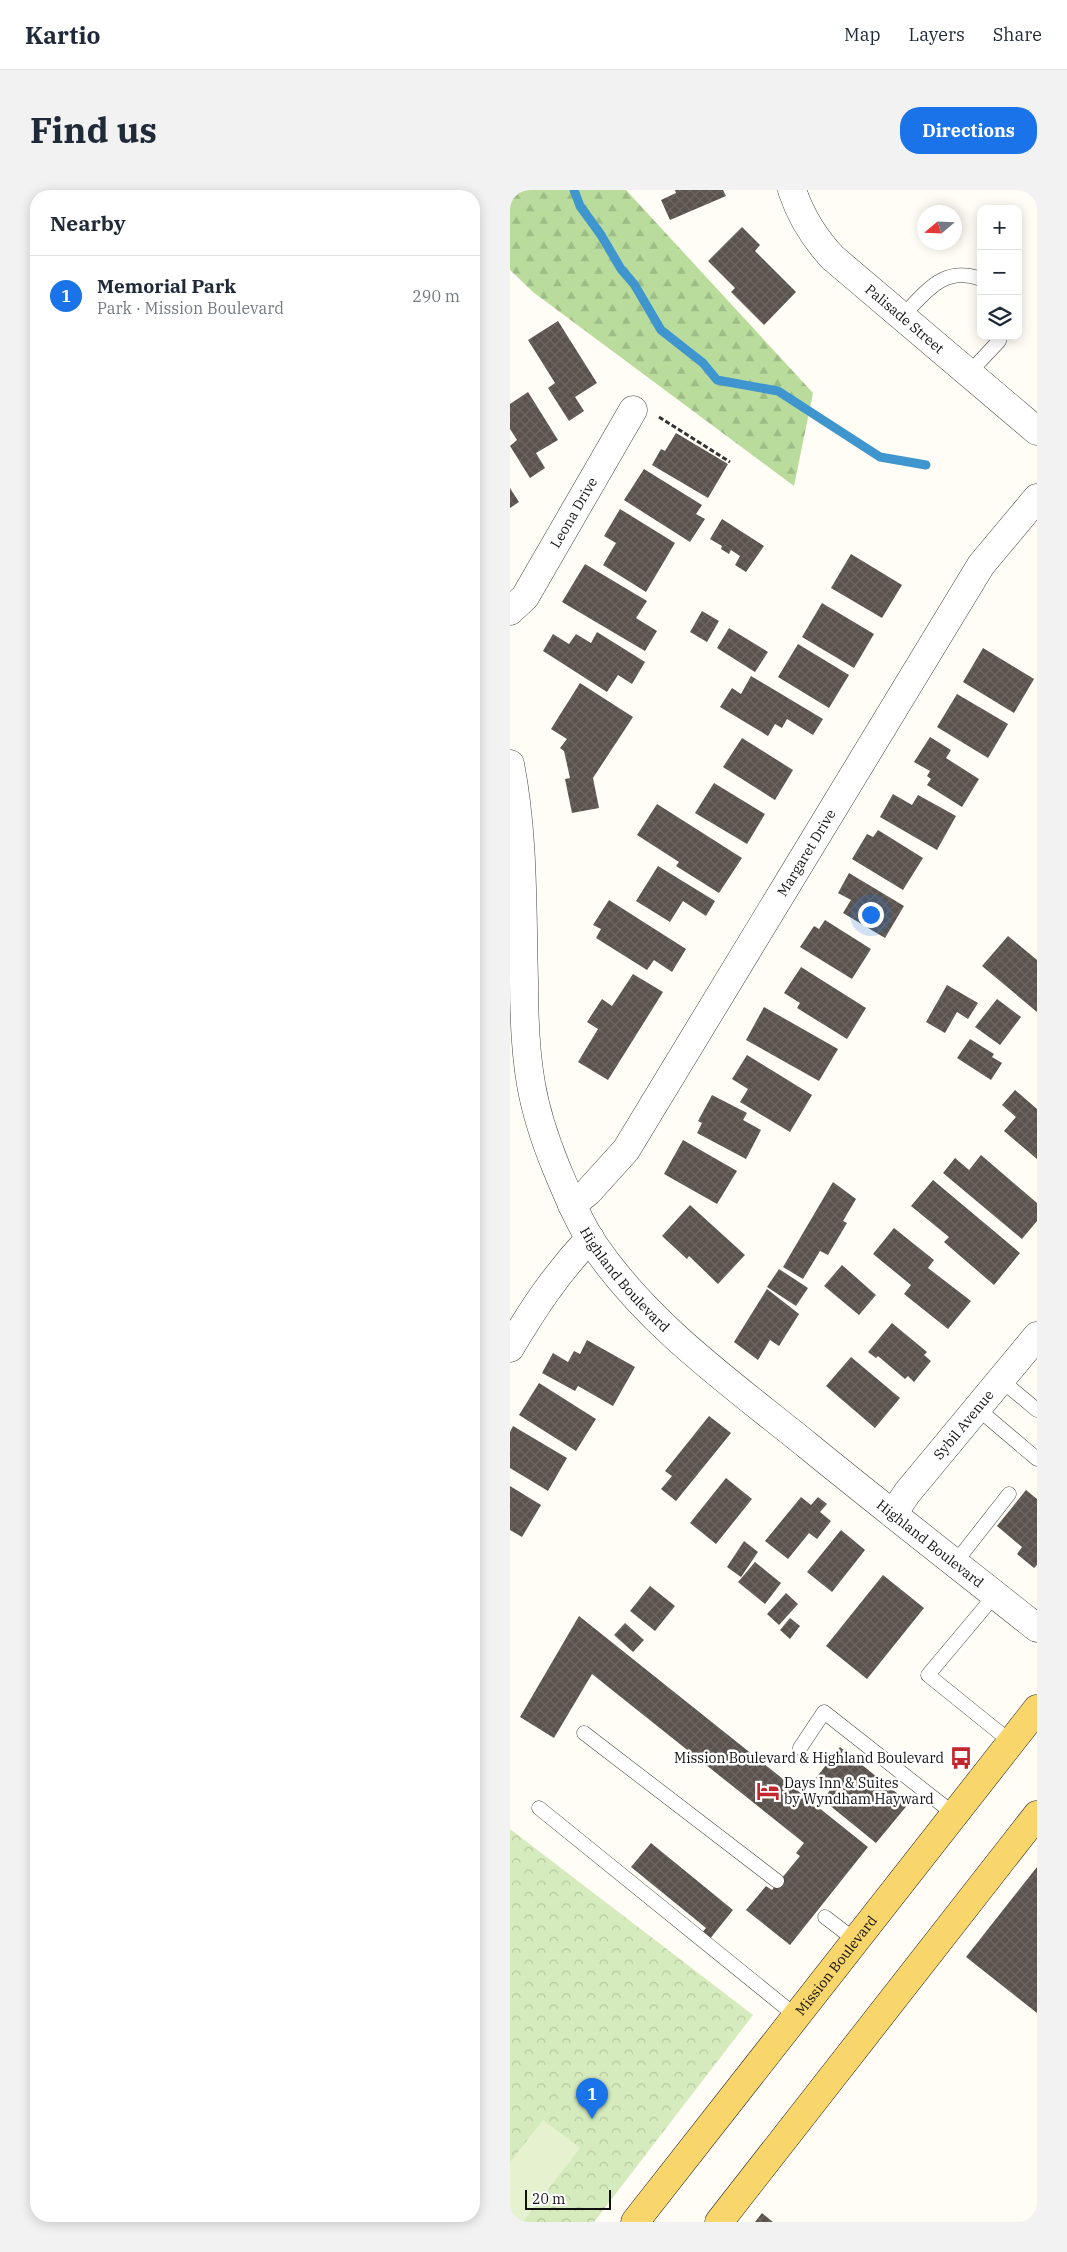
<!DOCTYPE html>
<meta charset="utf-8">
<style>
:root{--surface:#fff;--page:#f2f2f3;--text:#1f2937;--muted:#747a83;--line:#e0e1e3;--accent:#1a73e8}
body{margin:0;font-family:"IBM Plex Serif",serif;background:var(--page);color:var(--text)}
.controls{position:absolute;right:15px;top:15px;display:grid;overflow:hidden;border-radius:10px;box-shadow:0 2px 12px #0003}
.controls button{width:45px;height:45px;display:grid;place-items:center;padding:0;border:0;border-bottom:1px solid var(--line);background:var(--surface);color:var(--text);font:25px sans-serif}
.compass{position:absolute;left:407px;top:15px;width:45px;height:45px;border-radius:50%;background:var(--surface);box-shadow:0 2px 12px #0003;rotate:251deg}
.scale{position:absolute;left:15px;bottom:12px;width:86px;box-sizing:border-box;padding-left:5px;border:2px solid #111;border-top:0;font-size:14px;line-height:18px;white-space:nowrap;color:#111;-webkit-text-stroke:4px #fff;paint-order:stroke}
.you{position:absolute;left:360px;top:724px;width:18px;height:18px;margin:-12px;border:4px solid #fff;border-radius:50%;background:#1a73e8;box-shadow:0 0 0 8px #1a73e833}
.badge{display:grid;place-items:center;width:32px;height:32px;border-radius:50%;background:var(--accent);color:#fff;font-size:16px;font-weight:700}
.pin{position:absolute;translate:-50% -41px;filter:drop-shadow(0 1px 2px #0008)}
.pin::after{content:'';position:absolute;top:26px;width:18px;height:15px;background:inherit;clip-path:polygon(0 0,100% 0,50% 100%)}
.list{margin:0;padding:0;list-style:none}
h2{display:flex;justify-content:space-between;align-items:center;height:65px;margin:0;padding:0 20px;font-size:21px}
h2 small{font-size:16px;font-weight:400;color:var(--muted)}
.list li{display:grid;grid-template-columns:32px 1fr auto;gap:15px;align-items:center;box-sizing:border-box;height:80px;padding:0 20px;border-top:1px solid var(--line)}
.list b{display:block;font-size:19px;white-space:nowrap}
.list p{margin:0;font-size:16px;white-space:nowrap;color:var(--muted)}
.list em{font-size:16px;font-style:normal;color:var(--muted)}
.icon{flex:none;width:28px;height:28px;fill:none;stroke:currentColor;stroke-width:2;stroke-linecap:round;stroke-linejoin:round}
.map{position:relative;flex:none;width:527px;height:2032px;overflow:hidden;border-radius:20px}
header{display:flex;align-items:center;gap:30px;box-sizing:border-box;height:70px;padding:0 25px;background:var(--surface);border-bottom:1px solid var(--line)}
header strong{font-size:24px}
nav{display:flex;gap:28px;margin-inline-start:auto;font-size:18px}
.intro{display:flex;align-items:center;justify-content:space-between;box-sizing:border-box;height:120px;padding:0 30px}
h1{margin:0;font-size:35px}
.button{padding:12px 22px;border-radius:20px;background:var(--accent);color:#fff;font-size:18px;font-weight:700}
main{display:flex;gap:30px;padding:0 30px}
aside{flex:1;background:var(--surface);border-radius:20px;box-shadow:0 2px 12px #0003}
.map>svg:first-child{display:block}
.forest{fill:url(#forest-firs)}
.park{fill:url(#park-crowns)}
.pitch{fill:#e6f2cf}
.lines{fill:none;stroke-linecap:round;stroke-linejoin:round}
.stream{stroke:#3f96cf;stroke-width:9}
.building{fill:url(#building-cross-hatch)}
.service-casing{stroke:#444;stroke-width:15}
.minor-casing{stroke:#444;stroke-width:29}
.primary-casing{stroke:#222;stroke-width:29}
.path{stroke:#333;stroke-width:3;stroke-dasharray:5 2.5;stroke-linecap:butt}
.service{stroke:#fff;stroke-width:14}
.minor{stroke:#fff;stroke-width:28}
.primary{stroke:#f9d66b;stroke-width:28}
.labels{text-anchor:middle;dominant-baseline:central;stroke-width:5;stroke-linejoin:round;paint-order:stroke}
.street-label{font-size:14px;fill:#111;stroke:#fff}
.poi-label{font-size:14px;fill:#111;stroke:#fff;text-anchor:end}
</style>
<header>
<strong>Kartio</strong>
<nav><a>Map</a><a>Layers</a><a>Share</a></nav>
</header>
<div class="intro"><h1>Find us</h1><a class="button">Directions</a></div>
<main>
<aside>
<h2>Nearby<small></small></h2>
<ul class="list">
<li><span class="badge">1</span><div><b>Memorial Park</b><p>Park · Mission Boulevard</p></div><em>290 m</em></li>
</ul>
</aside>
<div class="map">
<svg width="527" height="2032" viewBox="0 0 527 2032">
<defs>
<pattern id="forest-firs" width="22" height="20" patternUnits="userSpaceOnUse" patternTransform="scale(1.25)"><rect width="22" height="20" fill="#b9dc9c"/><path d="M5 1l3.5 6h-7zM16 11l3.5 6h-7z" fill="#9ebc85"/></pattern>
<pattern id="park-crowns" width="20" height="18" patternUnits="userSpaceOnUse" patternTransform="scale(1.25)"><rect width="20" height="18" fill="#d5ebbd"/><path d="M2 6a3 3 0 1 1 6 0M12 15a3 3 0 1 1 6 0" fill="none" stroke="#b6c8a1"/></pattern>
<pattern id="building-cross-hatch" width="8" height="8" patternUnits="userSpaceOnUse" patternTransform="scale(1.25)"><rect width="8" height="8" fill="#5a524d"/><path d="M0 0l8 8M0 8l8-8" fill="none" stroke="#6d6662"/></pattern>
</defs>
<rect width="100%" height="100%" fill="#fffdf5"/>
<path class="forest" d="M0 0H116L303 203 284 296 23 102 0 80Z"/>
<path class="park" d="M0 1639 243 1825 84 2032H0Z"/>
<path class="pitch" d="M33 1930 70 1958 13 2032H0V1972Z"/>
<g class="lines">
<path class="stream" d="M64 0 70 16 91 45 111 79 124 94 151 140 193 173 207 190 268 201 370 267 416 275"/>
</g>
<g class="building">
<path d="M165 0H213L216 6 160 30 151 10 166 3Z"/>
<path d="M232 37 250 55 245 61 286 102 254 135 221 102 225 98 198 71Z"/>
<path d="M48 131 87 193 65 207 74 221 59 231 38 198 45 193 18 150Z"/>
<path d="M18 202 48 250 26 263 35 278 20 288 0 256 7 250 0 239V214Z"/>
<path d="M166 243 218 274 198 308 142 275 151 259 155 261Z"/>
<path d="M134 279 192 315 186 324 195 329 180 352 114 310Z"/>
<path d="M0 298 9 312 0 318Z"/>
<path d="M110 319 165 353 136 402 93 375 106 353 94 346Z"/>
<path d="M212 329 254 356 236 382 225 375 230 366 221 360 219 364 211 359 212 356 200 349Z"/>
<path d="M341 364 392 395 372 428 321 398Z"/>
<path d="M75 374 137 411 126 428 147 441 135 461 52 412Z"/>
<path d="M312 413 364 444 344 478 292 447Z"/>
<path d="M192 421 209 431 197 452 180 442Z"/>
<path d="M219 438 258 462 245 482 207 458Z"/>
<path d="M87 442 135 472 122 494 108 485 97 502 33 461 43 444 59 454 66 444 81 453Z"/>
<path d="M288 454 339 485 319 518 268 487Z"/>
<path d="M473 458 524 489 504 523 453 492Z"/>
<path d="M241 486 313 529 303 545 277 529 272 538 265 534 258 546 210 517 222 498 231 504Z"/>
<path d="M70 493 123 527 83 588 89 618 62 623 55 589 60 588 54 561 50 558 57 549 41 539Z"/>
<path d="M447 504 498 534 478 568 427 537Z"/>
<path d="M420 547 441 560 436 568 469 589 452 617 417 595 421 589 417 586 420 581 404 572Z"/>
<path d="M232 548 283 580 265 610 213 577Z"/>
<path d="M204 593 255 624 237 654 185 623Z"/>
<path d="M383 604 402 615 408 605 446 626 427 660 370 627Z"/>
<path d="M147 614 232 668 209 703 166 676 169 672 127 645Z"/>
<path d="M368 640 413 668 393 700 342 669 357 644 363 647Z"/>
<path d="M148 676 205 711 196 726 173 711 160 732 126 711Z"/>
<path d="M339 683 394 716 375 748 333 723 341 710 328 703Z"/>
<path d="M99 710 176 759 162 782 144 770 137 780 86 748 91 739 83 735Z"/>
<path d="M315 730 361 759 342 789 290 757 304 736 309 739Z"/>
<path d="M498 746 527 770V822L472 776Z"/>
<path d="M291 777 356 818 337 849 287 818 290 813 274 803Z"/>
<path d="M123 784 153 802 98 890 68 872 88 839 77 832 92 809 102 816Z"/>
<path d="M437 795 468 813 458 829 447 822 435 843 416 832Z"/>
<path d="M487 809 511 827 490 855 465 837Z"/>
<path d="M254 817 328 859 309 891 236 850Z"/>
<path d="M460 849 484 864 482 867 492 873 481 890 447 868Z"/>
<path d="M237 865 302 905 280 942 230 912 238 899 222 889Z"/>
<path d="M505 900 527 919V969L494 941 506 927 492 915Z"/>
<path d="M202 905 237 923 233 930 251 940 236 969 187 943 192 933 188 931Z"/>
<path d="M173 950 227 981 207 1014 154 984Z"/>
<path d="M471 965 527 1013V1031L512 1049 433 983 445 968 459 980Z"/>
<path d="M423 990 510 1063 484 1095 434 1052 439 1047 401 1016Z"/>
<path d="M323 992 346 1009 333 1031 337 1033 318 1065 310 1061 293 1089 273 1077Z"/>
<path d="M180 1015 235 1065 208 1094 179 1066 177 1069 152 1046Z"/>
<path d="M384 1038 424 1070 418 1078 461 1111 438 1139 394 1104 401 1095 363 1064Z"/>
<path d="M332 1075 366 1105 349 1125 314 1096Z"/>
<path d="M269 1079 298 1098 286 1116 257 1097Z"/>
<path d="M257 1099 289 1124 269 1156 260 1150 248 1170 224 1152Z"/>
<path d="M382 1133 417 1162 414 1165 421 1171 404 1192 398 1186 395 1189 368 1166 366 1168 358 1162Z"/>
<path d="M77 1150 125 1177 103 1216 68 1196 65 1201 32 1183 43 1163 58 1172 64 1161 70 1164Z"/>
<path d="M341 1167 390 1208 365 1238 316 1196Z"/>
<path d="M29 1193 86 1229 66 1261 9 1225Z"/>
<path d="M199 1226 221 1243 166 1311 151 1299 162 1286 155 1281Z"/>
<path d="M3 1236 57 1268 38 1301 0 1278V1242Z"/>
<path d="M216 1288 242 1309 206 1354 180 1333Z"/>
<path d="M0 1296 31 1315 12 1347 0 1340Z"/>
<path d="M516 1300 527 1309V1375L524 1378 507 1364 512 1357 487 1336Z"/>
<path d="M291 1307 301 1315 308 1307 317 1314 310 1322 321 1331 307 1349 299 1343 278 1369 255 1351Z"/>
<path d="M331 1340 355 1360 322 1402 297 1382Z"/>
<path d="M234 1351 248 1362 231 1387 217 1377Z"/>
<path d="M245 1372 271 1393 255 1414 228 1392Z"/>
<path d="M373 1385 414 1418 357 1489 316 1456Z"/>
<path d="M140 1396 165 1416 145 1441 120 1421Z"/>
<path d="M276 1403 288 1414 269 1435 257 1424Z"/>
<path d="M69 1426 358 1657 280 1755 236 1720 256 1696 262 1700 290 1666 286 1663 294 1653 82 1484 44 1548 10 1527Z"/>
<path d="M280 1428 290 1436 280 1449 270 1440Z"/>
<path d="M115 1433 134 1450 123 1462 104 1445Z"/>
<path d="M330 1557 399 1613 366 1653 313 1610 320 1600 306 1588Z"/>
<path d="M141 1653 223 1720 199 1750 191 1744 196 1738 121 1677Z"/>
<path d="M527 1677V1823L456 1767Z"/>
<path d="M252 2023 263 2032H245Z"/>
</g>
<g class="lines">
<defs>
<g id="service">
<path d="M391 127C416 103 432 75 471 89"/>
<path d="M458 184 489 151 490 146"/>
<path d="M491 1190 527 1220"/>
<path d="M468 1219 527 1269"/>
<path d="M445 1373 499 1304"/>
<path d="M485 1405 418 1485 501 1552"/>
<path d="M74 1543 267 1691"/>
<path d="M290 1558 314 1522 444 1624"/>
<path d="M29 1618 286 1826"/>
<path d="M315 1727 345 1750"/>
</g>
<g id="minor">
<path id="s1" d="M282 0C291 27 304 48 323 68L527 241"/>
<path id="s2" d="M0 421 15 407 123 220"/>
<path id="s3" d="M0 574C14 645 12 719 14 791 14 825 15 860 21 894 26 923 35 950 46 977 57 1003 68 1031 84 1055 139 1136 222 1194 297 1255 373 1317 450 1377 527 1438"/>
<path id="s4" d="M62 1015 78 1002 116 960 471 375 527 308"/>
<path d="M0 1158C24 1117 47 1083 80 1048"/>
<path id="s5" d="M383 1324 397 1303 527 1146"/>
</g>
<g id="primary">
<path id="s6" d="M125 2032 527 1519"/>
<path d="M209 2032 527 1625"/>
</g>
</defs>
<use href="#service" class="service-casing"/>
<use href="#minor" class="minor-casing"/>
<use href="#primary" class="primary-casing"/>
<path class="path" d="M149 227 220 272"/>
<use href="#service" class="service"/>
<use href="#minor" class="minor"/>
<use href="#primary" class="primary"/>
</g>
<defs>
<symbol id="bus-bare" viewBox="-9 -9 18 18"><path d="M-5-6H5V4H4V6H2V4H-2V6H-4V4H-5ZM-3.5-4V0h7V-4ZM-3.5 1.2v1.5H-2V1.2ZM2 1.2v1.5H3.5V1.2Z" fill="#c4262e" stroke="#fff" stroke-width="2.5" paint-order="stroke"/></symbol>
<symbol id="hotel-bare" viewBox="-9 -9 18 18"><path d="M-6-4.5h1.5V1H6V5H4.5V3h-9V5H-6ZM-4 0a1.8 1.8 0 1 1 3.6 0ZM.5 0V-2.5h3Q6-2.5 6 0Z" fill="#c4262e" stroke="#fff" stroke-width="2.5" paint-order="stroke"/></symbol>
</defs>
<g fill-rule="evenodd">
<use href="#bus-bare" x="435" y="1552" width="32" height="32"/>
<use href="#hotel-bare" x="242" y="1585" width="32" height="32"/>
</g>
<g class="labels">
<g class="street-label">
<text stroke="none"><textPath href="#s1" startOffset="174">Palisade Street</textPath></text>
<text stroke="none"><textPath href="#s2" startOffset="118">Leona Drive</textPath></text>
<text stroke="none"><textPath href="#s4" startOffset="425">Margaret Drive</textPath></text>
<text stroke="none"><textPath href="#s3" startOffset="541">Highland Boulevard</textPath></text>
<text stroke="none"><textPath href="#s5" startOffset="114">Sybil Avenue</textPath></text>
<text stroke="none"><textPath href="#s3" startOffset="946">Highland Boulevard</textPath></text>
<text stroke="none"><textPath href="#s6" startOffset="326">Mission Boulevard</textPath></text>
</g>
<g class="poi-label">
<text x="434" y="1568">Mission Boulevard &amp; Highland Boulevard</text>
<text x="274" y="1593" text-anchor="start">Days Inn &amp; Suites<tspan x="274" dy="16">by Wyndham Hayward</tspan></text>
</g>
</g>
</svg>
<div class="controls">
<button>+</button>
<button>−</button>
<button><svg class="icon" aria-label="layers" viewBox="0 0 24 24"><path d="M12 4l9 5-9 5-9-5zM3 14l9 5 9-5"/></svg></button>
</div>
<svg class="compass" viewBox="-18 -18 36 36"><path d="M0-13l5 13h-10z" fill="#e53935"/><path d="M0 13l5-13h-10z" fill="#747a83"/></svg>
<div class="scale">20 m</div>
<div class="you"></div>
<div class="pin badge" style="left:82px;top:1929px">1</div>
</div>
</main>
